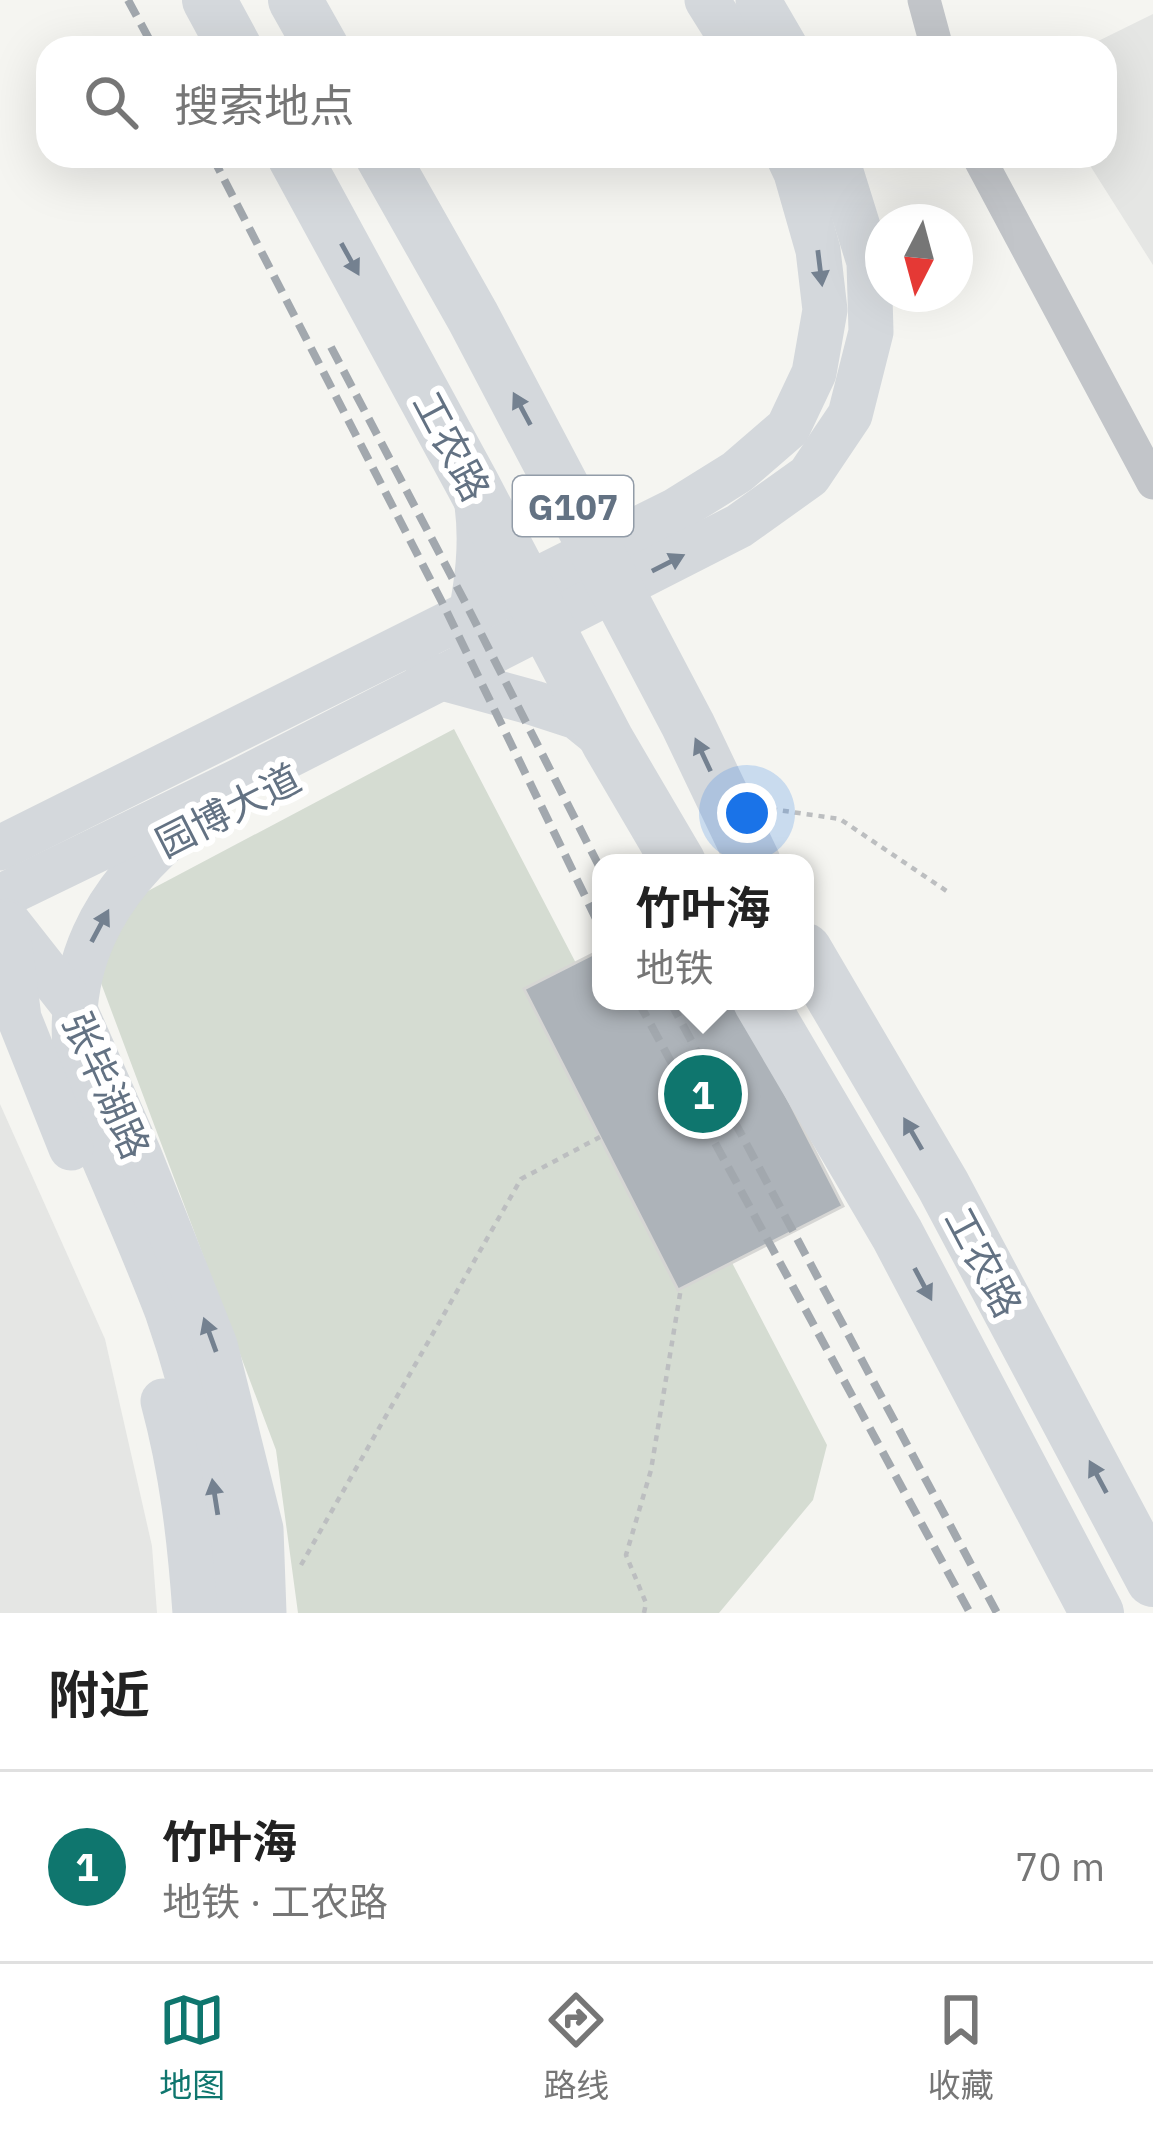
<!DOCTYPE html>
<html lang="zh">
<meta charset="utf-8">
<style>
:root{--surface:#fff;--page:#f2f2f2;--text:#222;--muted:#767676;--line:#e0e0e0;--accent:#0f766e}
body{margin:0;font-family:"IBM Plex Sans","Noto Sans SC",sans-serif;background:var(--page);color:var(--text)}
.compass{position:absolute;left:865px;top:204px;width:108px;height:108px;border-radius:50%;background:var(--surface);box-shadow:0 12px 48px #0002;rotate:186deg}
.you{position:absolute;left:747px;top:813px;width:42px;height:42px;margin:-30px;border:9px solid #fff;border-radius:50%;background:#1a73e8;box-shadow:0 0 0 18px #1a73e833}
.badge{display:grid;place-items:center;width:78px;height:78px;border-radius:50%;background:var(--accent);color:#fff;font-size:39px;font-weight:700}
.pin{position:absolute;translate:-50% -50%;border:6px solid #fff;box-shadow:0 3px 12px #0006}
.popup{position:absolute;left:592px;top:854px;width:222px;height:156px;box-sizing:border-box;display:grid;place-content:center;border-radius:24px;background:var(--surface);filter:drop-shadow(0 3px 9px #0005);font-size:39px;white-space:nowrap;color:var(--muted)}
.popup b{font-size:45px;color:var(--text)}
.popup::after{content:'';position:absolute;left:50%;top:100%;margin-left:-24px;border:24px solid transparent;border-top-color:var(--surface)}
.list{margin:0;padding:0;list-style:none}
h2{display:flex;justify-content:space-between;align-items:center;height:156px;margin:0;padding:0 48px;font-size:51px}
h2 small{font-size:39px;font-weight:400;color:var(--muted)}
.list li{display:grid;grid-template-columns:78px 1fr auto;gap:36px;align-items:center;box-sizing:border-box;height:192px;padding:0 48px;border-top:3px solid var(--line)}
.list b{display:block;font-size:45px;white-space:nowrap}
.list p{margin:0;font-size:39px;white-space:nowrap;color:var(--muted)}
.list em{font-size:39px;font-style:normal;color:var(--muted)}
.icon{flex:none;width:66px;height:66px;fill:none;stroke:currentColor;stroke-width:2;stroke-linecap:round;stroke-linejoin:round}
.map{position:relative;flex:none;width:1153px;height:1613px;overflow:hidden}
.search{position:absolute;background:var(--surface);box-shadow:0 12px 48px #0002;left:36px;right:36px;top:36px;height:132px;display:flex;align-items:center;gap:30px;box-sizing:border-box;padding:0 42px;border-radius:36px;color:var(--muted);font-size:45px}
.sheet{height:348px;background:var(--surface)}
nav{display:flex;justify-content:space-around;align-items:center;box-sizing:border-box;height:168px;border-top:3px solid var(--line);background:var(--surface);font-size:33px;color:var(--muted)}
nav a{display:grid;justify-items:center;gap:6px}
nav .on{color:var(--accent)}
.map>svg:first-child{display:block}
.built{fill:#e5e6e4}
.green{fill:#d5dcd2}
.building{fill:#adb3b9;stroke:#d6d6d4;stroke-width:3}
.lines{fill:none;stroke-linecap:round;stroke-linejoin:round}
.path{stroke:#bcbec0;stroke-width:4.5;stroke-dasharray:6 6;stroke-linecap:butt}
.minor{stroke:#c2c5c9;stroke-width:33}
.secondary{stroke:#d4d8dc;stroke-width:45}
.trunk{stroke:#d4d8dc;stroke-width:54}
.rail{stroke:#a2a8ae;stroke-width:8;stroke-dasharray:18 9;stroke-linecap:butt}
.oneway{fill:#748190}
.labels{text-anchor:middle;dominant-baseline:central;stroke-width:12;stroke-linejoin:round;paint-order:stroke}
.shield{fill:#fff;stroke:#929ca8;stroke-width:3}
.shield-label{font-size:36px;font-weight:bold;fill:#637283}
.street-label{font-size:39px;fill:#637283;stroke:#fff}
</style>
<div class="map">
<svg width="1153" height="1613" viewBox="0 0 1153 1613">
<rect width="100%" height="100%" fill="#f5f5f1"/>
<g class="built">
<path d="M1153 14V265L1084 156H1105V48H1084Z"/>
<path d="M0 1104 105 1339 152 1546 157 1613H0Z"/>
</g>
<path class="green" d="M454 729 827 1445 813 1500 719 1613H298L276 1450 80 927Z"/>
<path class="building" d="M601 950V1001H738L843 1206 678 1290 524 989Z"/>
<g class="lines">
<g class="path">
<path d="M771 809 840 819 951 894"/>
<path d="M301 1565 521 1179 600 1137"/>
<path d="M644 1613 646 1603 626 1555 651 1470 681 1288"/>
</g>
<g class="minor">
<path d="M924 0 937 48"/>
<path d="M978 156 1153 483"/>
</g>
<g class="secondary">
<path d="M707 0 737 48"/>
<path d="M758 0 786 48"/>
<path d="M467 634C477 586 484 541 475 492"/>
<path d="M428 674 534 703 577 717 608 742"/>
<path d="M188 822C102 890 59 970 79 1082 85 1118 101 1152 115 1185 133 1227 151 1269 167 1311 202 1410 219 1510 230 1613"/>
<path d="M0 848 676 510 737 472 788 428 814 373 825 310 818 250 796 173 788 156"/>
<path d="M0 897 241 780 739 526 809 476 850 415 871 332 869 262 836 156"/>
<path d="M7 921 73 1005 139 1154 215 1345 261 1529 264 1613"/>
<path d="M7 924 19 1018 71 1148"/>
<path d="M163 1401C182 1471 190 1541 195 1613"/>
</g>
<g class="trunk">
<path d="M209 0 235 48"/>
<path d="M295 0 322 48"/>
<path d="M294 156 473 485 608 742 679 863"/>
<path d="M382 156 473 317 688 725 754 863"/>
<path d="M805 950 943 1185 1153 1580"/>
<path d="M760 1001 897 1234 1097 1613"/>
</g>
<g class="rail">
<path d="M128 0 154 48"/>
<path d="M212 156 444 606 601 929"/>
<path d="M331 347 465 602 601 870"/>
<path d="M638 1001 970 1613"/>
<path d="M670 1001 997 1613"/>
</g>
</g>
<defs><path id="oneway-solid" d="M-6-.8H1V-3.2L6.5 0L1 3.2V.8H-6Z" transform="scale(3)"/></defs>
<g class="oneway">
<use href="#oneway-solid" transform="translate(350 259) rotate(61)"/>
<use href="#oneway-solid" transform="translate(820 268) rotate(83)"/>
<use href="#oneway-solid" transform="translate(522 409) rotate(-118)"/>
<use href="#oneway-solid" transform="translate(668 563) rotate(-27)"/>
<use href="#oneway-solid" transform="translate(703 755) rotate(-115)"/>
<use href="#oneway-solid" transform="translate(100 926) rotate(-62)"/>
<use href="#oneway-solid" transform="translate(913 1134) rotate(-120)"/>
<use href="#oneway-solid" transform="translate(923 1284) rotate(62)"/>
<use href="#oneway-solid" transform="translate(210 1335) rotate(-110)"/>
<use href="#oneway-solid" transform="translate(1098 1477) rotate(-118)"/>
<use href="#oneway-solid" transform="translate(215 1497) rotate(-99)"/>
</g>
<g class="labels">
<rect class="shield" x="513" y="476" width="120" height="60" rx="9"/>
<g class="shield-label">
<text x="573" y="506">G107</text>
</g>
<g class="street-label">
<text transform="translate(452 446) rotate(62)">工农路</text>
<text transform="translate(228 810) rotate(-27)">园博大道</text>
<text transform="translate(107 1085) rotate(66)">张毕湖路</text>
<text transform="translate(984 1262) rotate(62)">工农路</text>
</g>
</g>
</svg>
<svg class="compass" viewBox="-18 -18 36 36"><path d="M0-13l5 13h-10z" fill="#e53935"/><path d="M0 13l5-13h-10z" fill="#767676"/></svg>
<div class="you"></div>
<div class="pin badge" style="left:703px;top:1094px">1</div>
<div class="popup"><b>竹叶海</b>地铁</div>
<div class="search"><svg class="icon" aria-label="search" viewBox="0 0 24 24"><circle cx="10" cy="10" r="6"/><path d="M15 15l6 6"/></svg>搜索地点</div>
</div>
<section class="sheet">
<h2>附近<small></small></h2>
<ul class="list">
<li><span class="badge">1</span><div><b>竹叶海</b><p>地铁 · 工农路</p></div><em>70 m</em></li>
</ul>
</section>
<nav>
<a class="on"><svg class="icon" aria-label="map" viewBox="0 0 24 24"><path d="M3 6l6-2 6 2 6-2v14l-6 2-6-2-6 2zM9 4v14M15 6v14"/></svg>地图</a>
<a><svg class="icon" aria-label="directions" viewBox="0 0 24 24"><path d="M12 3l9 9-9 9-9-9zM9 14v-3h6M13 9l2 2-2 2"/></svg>路线</a>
<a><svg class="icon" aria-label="saved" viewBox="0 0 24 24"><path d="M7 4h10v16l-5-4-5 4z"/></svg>收藏</a>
</nav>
